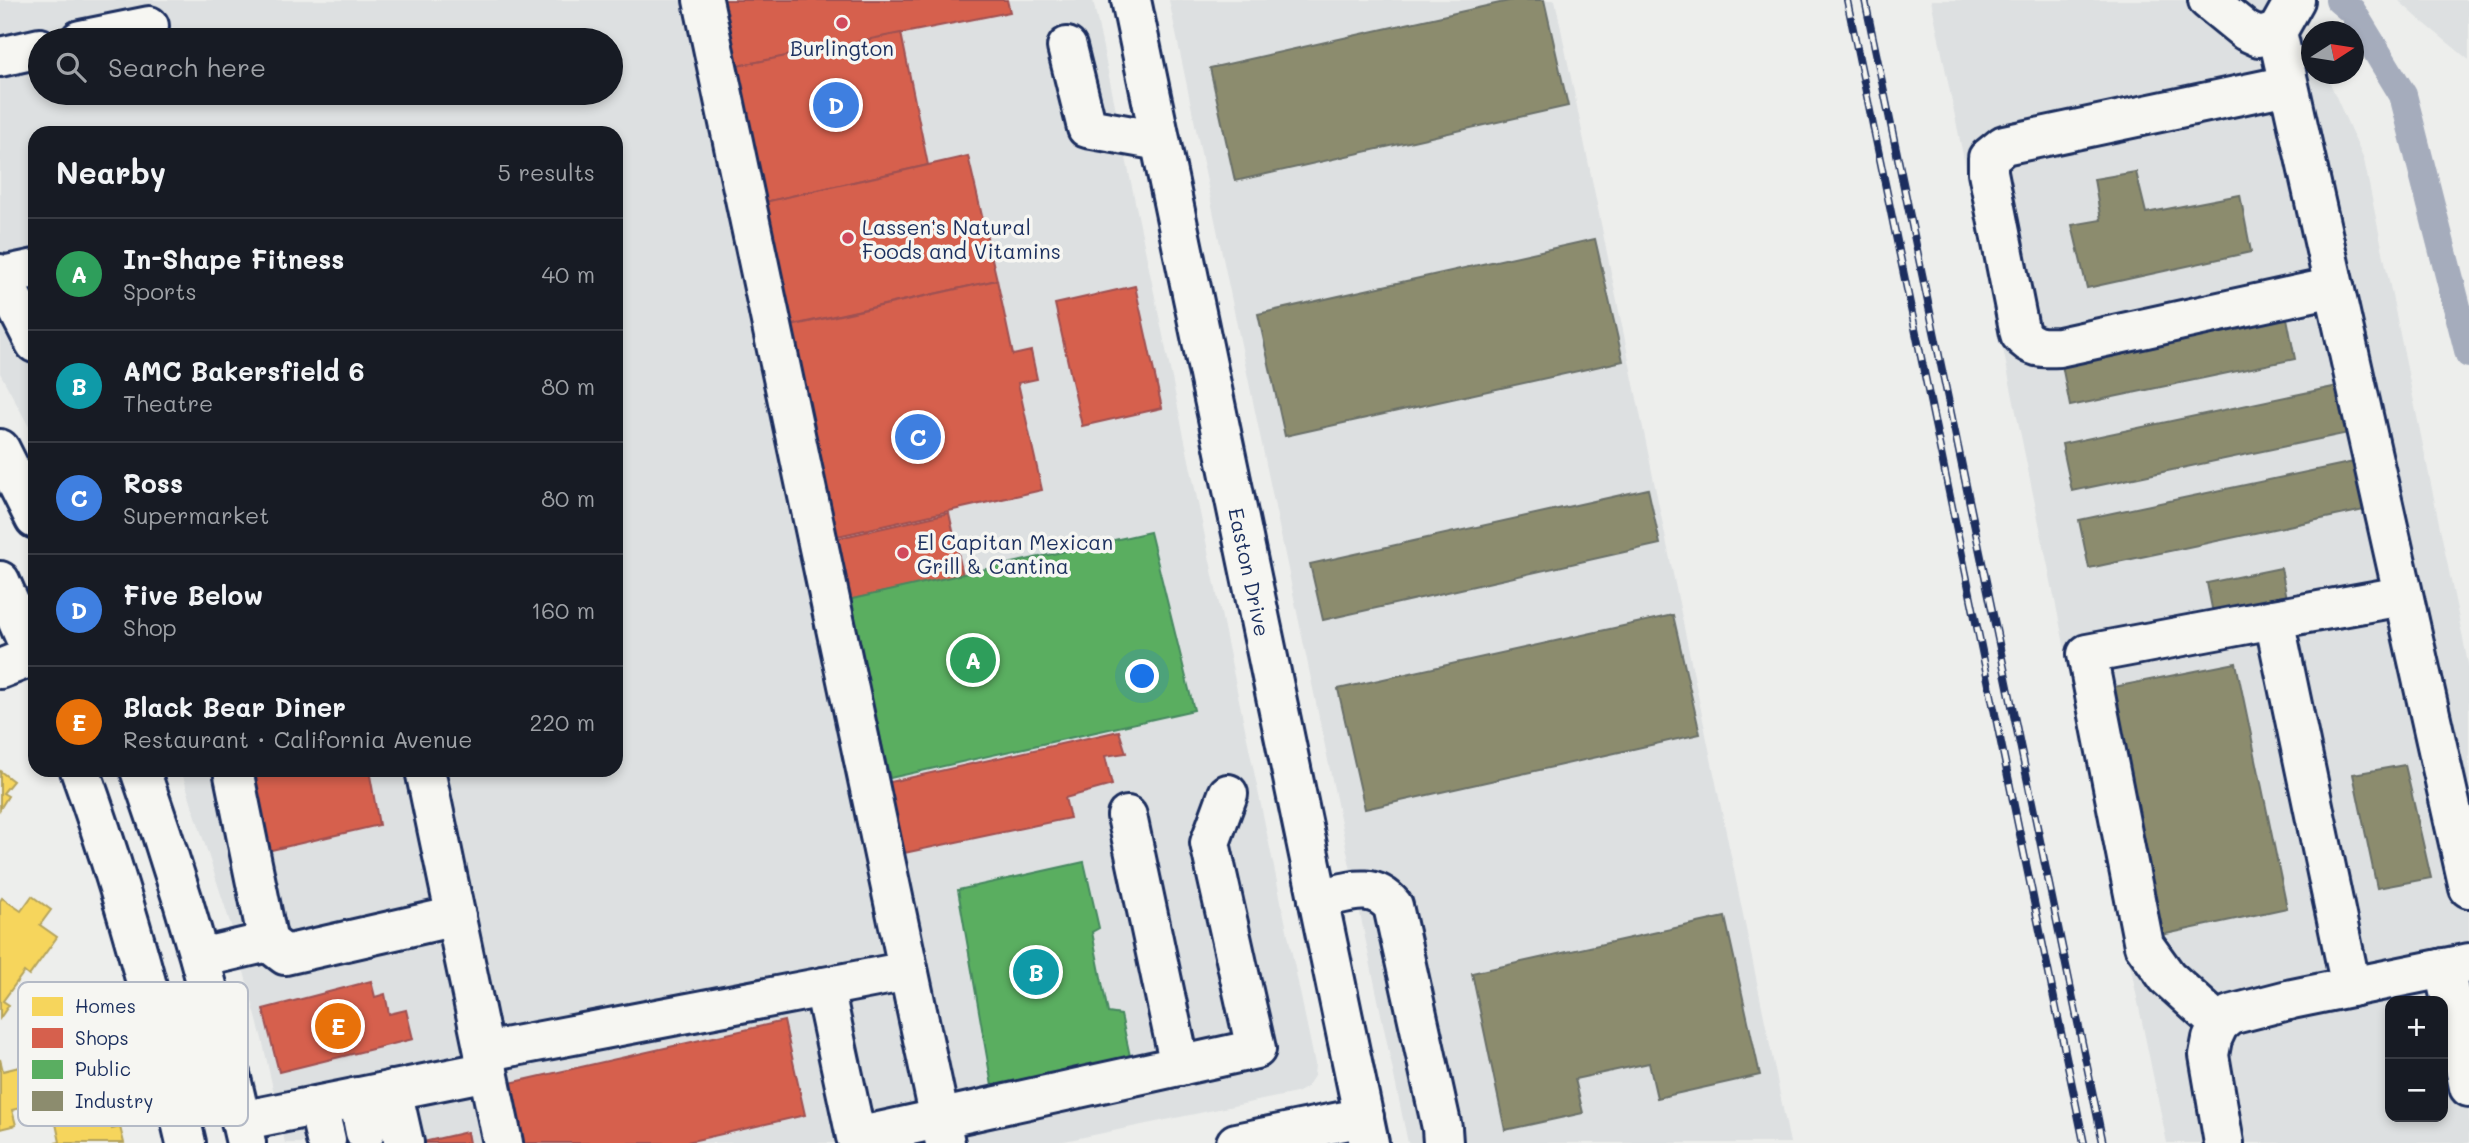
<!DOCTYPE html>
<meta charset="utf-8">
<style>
:root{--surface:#171b24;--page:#20242c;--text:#f1f3f6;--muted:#9ea1a6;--line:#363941;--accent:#0b8043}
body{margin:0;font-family:Mali,sans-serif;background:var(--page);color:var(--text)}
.controls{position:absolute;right:21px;bottom:21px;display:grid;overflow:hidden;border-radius:14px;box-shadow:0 4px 10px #0003}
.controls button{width:63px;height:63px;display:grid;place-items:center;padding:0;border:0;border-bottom:2px solid var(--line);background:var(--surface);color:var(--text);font:35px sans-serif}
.compass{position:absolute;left:2301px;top:21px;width:63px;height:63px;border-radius:50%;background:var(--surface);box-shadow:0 4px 10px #0003;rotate:78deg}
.you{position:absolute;left:1143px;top:677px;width:24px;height:24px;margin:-18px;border:5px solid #fff;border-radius:50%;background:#1a73e8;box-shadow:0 0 0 10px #1a73e833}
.badge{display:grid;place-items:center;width:46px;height:46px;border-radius:50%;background:var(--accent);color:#fff;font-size:23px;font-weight:700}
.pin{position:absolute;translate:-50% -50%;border:4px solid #fff;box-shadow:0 2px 7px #0006}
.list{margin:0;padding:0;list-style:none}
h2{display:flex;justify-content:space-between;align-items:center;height:91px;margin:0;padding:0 28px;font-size:30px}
h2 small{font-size:23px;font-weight:400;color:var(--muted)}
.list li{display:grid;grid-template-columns:46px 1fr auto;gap:21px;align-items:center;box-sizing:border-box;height:112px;padding:0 28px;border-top:2px solid var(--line)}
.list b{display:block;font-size:26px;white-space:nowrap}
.list p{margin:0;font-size:23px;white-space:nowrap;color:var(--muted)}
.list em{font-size:23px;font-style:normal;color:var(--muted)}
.icon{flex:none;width:38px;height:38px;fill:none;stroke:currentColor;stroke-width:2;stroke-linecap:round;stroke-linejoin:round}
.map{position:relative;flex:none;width:2469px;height:1143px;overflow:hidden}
.search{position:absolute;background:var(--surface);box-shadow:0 4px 10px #0003;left:28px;top:28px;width:595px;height:77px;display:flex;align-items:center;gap:18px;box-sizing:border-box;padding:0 24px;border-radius:38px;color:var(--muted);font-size:26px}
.panel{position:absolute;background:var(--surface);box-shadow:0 4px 10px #0003;left:28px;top:126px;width:595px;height:651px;border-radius:21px}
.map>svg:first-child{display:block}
.built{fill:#dde0e1;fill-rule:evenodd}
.homes{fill:#f6d55c;stroke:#b4a35d;stroke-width:2}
.shops{fill:#d6604d;stroke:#9e5152;stroke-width:2}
.public{fill:#5aae61;stroke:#478860;stroke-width:2}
.industry{fill:#8c8c6e;stroke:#6a7069;stroke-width:2}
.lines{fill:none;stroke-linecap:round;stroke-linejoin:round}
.canal{stroke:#a5acbc;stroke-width:28}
.minor-casing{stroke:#1b2f5e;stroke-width:44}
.major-casing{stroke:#1b2f5e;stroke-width:44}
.minor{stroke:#f6f6f2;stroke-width:38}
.major{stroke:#f6f6f2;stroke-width:38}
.rail-casing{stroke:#1b2f5e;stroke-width:8}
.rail{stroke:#f6f6f2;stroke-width:5;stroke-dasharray:16;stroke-linecap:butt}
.poi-dot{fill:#d1495b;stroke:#f6f6f2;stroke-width:2.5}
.labels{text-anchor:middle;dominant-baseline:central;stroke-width:7;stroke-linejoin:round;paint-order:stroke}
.poi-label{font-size:21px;fill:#1b2f5e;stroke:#f6f6f2;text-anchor:start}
.street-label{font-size:21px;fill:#1b2f5e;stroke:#f6f6f2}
.key{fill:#f6f6f2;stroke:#b4bac6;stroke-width:2}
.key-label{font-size:19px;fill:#1b2f5e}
</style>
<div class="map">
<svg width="2469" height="1143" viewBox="0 0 2469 1143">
<rect width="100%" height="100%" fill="#edeeec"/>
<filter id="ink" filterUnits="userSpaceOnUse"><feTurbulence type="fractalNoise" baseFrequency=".0143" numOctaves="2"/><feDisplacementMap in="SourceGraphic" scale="14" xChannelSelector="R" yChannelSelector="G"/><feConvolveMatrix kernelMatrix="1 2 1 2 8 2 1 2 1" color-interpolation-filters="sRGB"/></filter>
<g filter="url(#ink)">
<g class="built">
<path d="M0 0H1093L1315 1064 1314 1076 1307 1087 1296 1093 1055 1143H285L262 1039 235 938 181 770H616V133H35V438L0 373ZM40 40H611V93H40Z"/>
<path d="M1169 0H1555L1790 1143H1408Z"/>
<path d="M1931 0H2271L2311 48 2312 74H2326L2364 160 2469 668V1143H2167ZM2390 1001H2443V1117H2390Z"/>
<path d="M2398 0H2469V60L2418 18Z"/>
</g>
<g class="homes">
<path d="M0 771 13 781 3 793 8 796 0 809Z"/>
<path d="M32 896 51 910 40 925 57 937 29 976 24 972 3 1001 9 1005 0 1018V901L2 898 21 911Z"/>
<path d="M84 1035 88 1052 103 1048 114 1096 105 1098 112 1129 120 1127 124 1143H55L60 1142 53 1110 45 1112 33 1064 47 1060 43 1044Z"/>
<path d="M0 1059 3 1071 19 1067 29 1106 12 1110 16 1125 0 1129Z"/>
</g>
<g class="shops">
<path d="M724 0H1007L1010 12 737 66Z"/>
<path d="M901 33 928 165 765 202 737 66Z"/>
<path d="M968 156 997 280 793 325 765 202Z"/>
<path d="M997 280 1013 355 1031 351 1037 379 1018 383 1042 490 829 538 782 328Z"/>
<path d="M1135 286 1162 408 1082 426 1055 304Z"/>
<path d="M949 513 963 575 848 600 830 540Z"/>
<path d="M1119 731 1126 753 1105 756 1112 785 1065 798 1070 818 904 853 886 783Z"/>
<path d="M256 770H369L379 825 267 851 249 772Z"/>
<path d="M371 981 375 997 385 994 389 1014 406 1010 413 1039 279 1072 263 1009Z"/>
<path d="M784 1021 805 1115 683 1143H523L510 1083Z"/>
<path d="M467 1132 469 1143H419Z"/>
</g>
<g class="public">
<path d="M1150 532 1194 710 890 778 848 600Z"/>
<path d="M1084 862 1099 928 1092 932 1108 1013 1121 1015 1130 1056 992 1086 958 890Z"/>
</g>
<g class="industry">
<path d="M1513 0H1544L1568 106 1235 181 1210 68Z"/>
<path d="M2136 172 2146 213 2240 195 2251 252 2087 288 2072 225 2101 220 2094 179Z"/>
<path d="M1595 239 1623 361 1285 436 1258 314Z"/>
<path d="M2286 313 2295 359 2070 406 2061 360Z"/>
<path d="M2338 386 2348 433 2072 491 2062 444Z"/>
<path d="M2354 462 2364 510 2089 568 2079 520Z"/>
<path d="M1648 489 1660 544 1323 620 1310 564Z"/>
<path d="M2281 568 2287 598 2213 613 2207 583Z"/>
<path d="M1673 615 1700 734 1365 809 1338 689Z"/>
<path d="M2236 663 2287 908 2161 935 2109 688Z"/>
<path d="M2405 765 2431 878 2377 888 2353 774Z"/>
<path d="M1725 917 1760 1075 1657 1098 1649 1063 1575 1079 1583 1113 1505 1130 1472 973Z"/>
</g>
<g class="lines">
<path class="canal" d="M2339 0 2352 11 2403 95 2469 354"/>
<defs>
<g id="minor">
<path d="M703 0 945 1143"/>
<path d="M1131 0 1369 1143"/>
<path d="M2208 0 2246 31 2259 37 2277 32"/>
<path d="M2295 0 2277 32 2469 888"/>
<path d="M80 40 149 26"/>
<path d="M1067 47 1087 128 1160 141"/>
<path d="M0 57 40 48"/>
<path d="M2288 85 2004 145 1988 158V172L2020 334C2031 348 2042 348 2059 347L2334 287"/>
<path d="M0 274 35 343"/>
<path d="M2 276 35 269"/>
<path d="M0 669 33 656"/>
<path d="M233 770 268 942 285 955 456 916"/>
<path d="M425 770 503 1143"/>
<path d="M1127 816 1180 1066"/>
<path d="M1318 899C1348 893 1372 880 1393 906L1442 1128 1443 1143"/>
<path d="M200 958 268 942"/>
<path d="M2444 968 2469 1087"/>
<path d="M824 987 856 1137 1256 1049 1210 843 1228 794"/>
<path d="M2351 987 2274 619 2402 596"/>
<path d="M2219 1024 2167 977 2144 945 2087 654 2274 619"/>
<path d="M484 1052 908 971"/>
<path d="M392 1090 404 1143"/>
<path d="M358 1097 365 1132"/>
<path d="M318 1106 326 1140"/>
<path d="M241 1121 488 1071"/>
<path d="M1236 1143 1364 1117"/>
<path d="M2224 1143 2209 1055 2212 1039 2219 1024 2230 1015 2292 999 2469 963"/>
</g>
<g id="major">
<path d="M0 449 35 519"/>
<path d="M0 581 35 660"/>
<path d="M80 770C124 892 157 1016 186 1143"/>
<path d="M140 770C183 892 218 1016 246 1143"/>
</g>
</defs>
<use href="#minor" class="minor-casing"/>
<use href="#major" class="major-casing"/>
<use href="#minor" class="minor"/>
<use href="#major" class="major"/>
<defs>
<g id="rail">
<path d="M1847 0 2084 1143"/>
<path d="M1865 0 2103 1143"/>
</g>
</defs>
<use href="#rail" class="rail-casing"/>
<use href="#rail" class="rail"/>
</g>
</g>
<g class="poi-dot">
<circle cx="842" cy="23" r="7"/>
<circle cx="848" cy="238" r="7"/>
<circle cx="903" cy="553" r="7"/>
</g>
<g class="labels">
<g class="poi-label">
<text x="842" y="47" text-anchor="middle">Burlington</text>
<text x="862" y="226">Lassen's Natural<tspan x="862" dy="24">Foods and Vitamins</tspan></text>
<text x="917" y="541">El Capitan Mexican<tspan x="917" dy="24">Grill &amp; Cantina</tspan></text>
</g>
<g class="street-label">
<text transform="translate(1250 572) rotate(78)">Easton Drive</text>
</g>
</g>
<rect x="18" y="982" width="230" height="144" rx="10" class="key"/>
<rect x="32" y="997" width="31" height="19" fill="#f6d55c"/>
<rect x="32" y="1028" width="31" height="20" fill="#d6604d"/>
<rect x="32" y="1060" width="31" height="19" fill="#5aae61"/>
<rect x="32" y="1091" width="31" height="20" fill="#8c8c6e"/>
<g class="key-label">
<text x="75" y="1013">Homes</text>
<text x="75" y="1045">Shops</text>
<text x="75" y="1076">Public</text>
<text x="75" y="1108">Industry</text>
</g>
</svg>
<div class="controls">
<button>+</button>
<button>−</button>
</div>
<svg class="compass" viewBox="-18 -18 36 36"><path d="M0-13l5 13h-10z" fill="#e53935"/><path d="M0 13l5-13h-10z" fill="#9ea1a6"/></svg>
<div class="you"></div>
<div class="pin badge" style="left:973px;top:660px;background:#2e9e5b">A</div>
<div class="pin badge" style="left:1036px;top:972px;background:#0f9aa8">B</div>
<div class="pin badge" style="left:918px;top:437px;background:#3f7fe0">C</div>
<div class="pin badge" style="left:836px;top:105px;background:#3f7fe0">D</div>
<div class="pin badge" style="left:338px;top:1026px;background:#e8710a">E</div>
<div class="search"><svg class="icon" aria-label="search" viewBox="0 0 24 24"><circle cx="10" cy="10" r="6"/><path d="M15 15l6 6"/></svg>Search here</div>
<section class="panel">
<h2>Nearby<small>5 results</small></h2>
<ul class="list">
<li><span class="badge" style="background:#2e9e5b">A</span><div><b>In-Shape Fitness</b><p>Sports</p></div><em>40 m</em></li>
<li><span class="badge" style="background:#0f9aa8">B</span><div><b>AMC Bakersfield 6</b><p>Theatre</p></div><em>80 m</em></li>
<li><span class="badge" style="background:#3f7fe0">C</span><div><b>Ross</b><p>Supermarket</p></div><em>80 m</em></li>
<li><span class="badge" style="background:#3f7fe0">D</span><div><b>Five Below</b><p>Shop</p></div><em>160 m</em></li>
<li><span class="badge" style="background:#e8710a">E</span><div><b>Black Bear Diner</b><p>Restaurant · California Avenue</p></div><em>220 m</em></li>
</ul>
</section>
</div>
